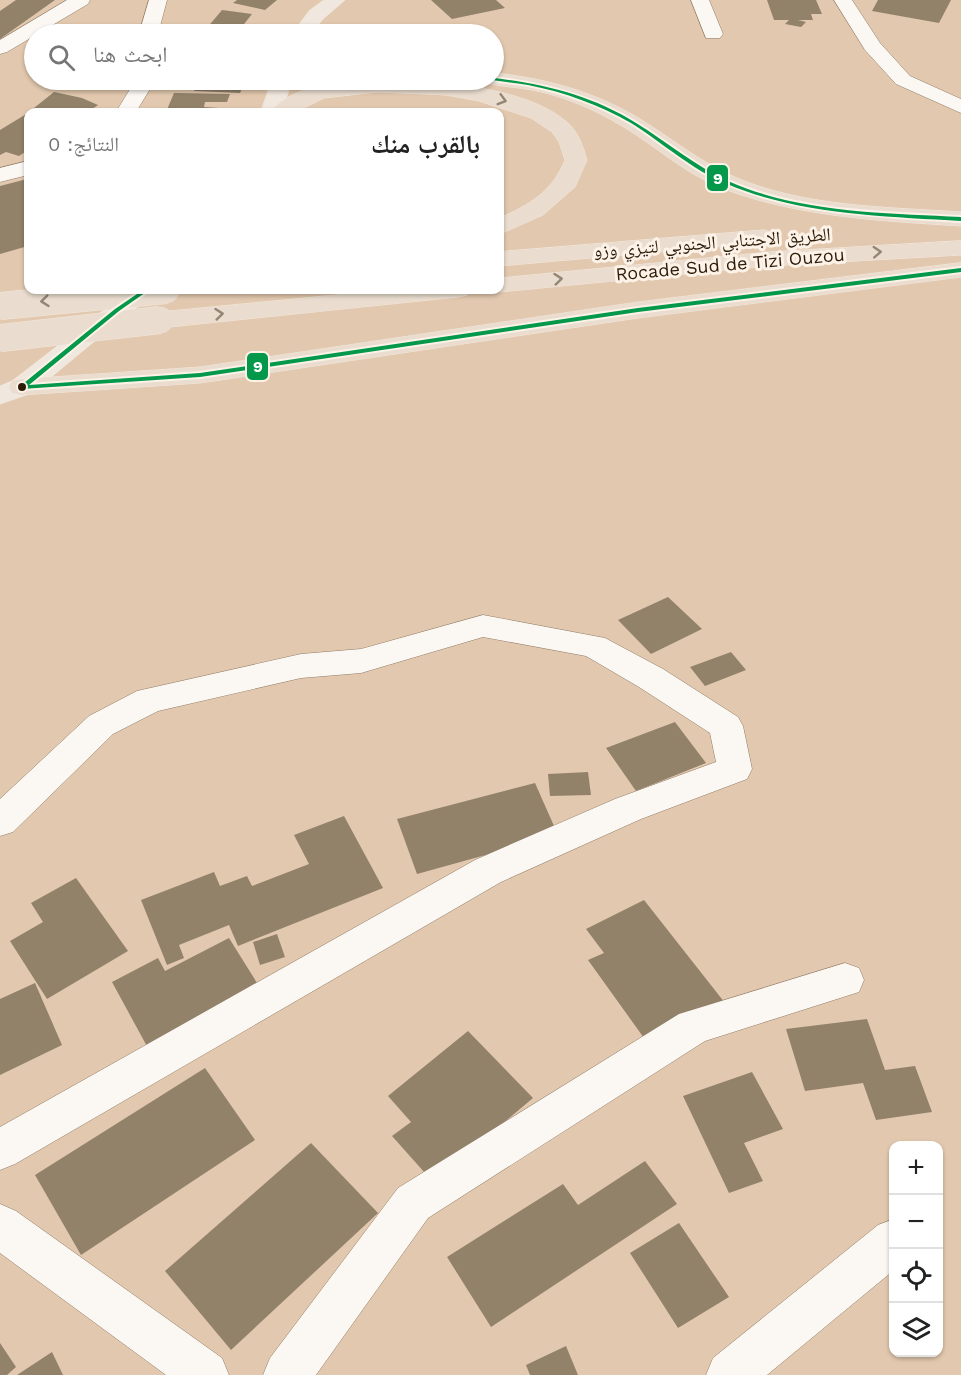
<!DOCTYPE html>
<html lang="ar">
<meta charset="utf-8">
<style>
:root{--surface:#fff;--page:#f2f2f2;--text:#222;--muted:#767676;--line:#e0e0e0}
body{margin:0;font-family:"Work Sans","Noto Naskh Arabic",sans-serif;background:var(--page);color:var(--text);direction:rtl}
.controls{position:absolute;right:18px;bottom:18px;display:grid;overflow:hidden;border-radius:12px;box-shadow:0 2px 4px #0004}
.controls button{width:54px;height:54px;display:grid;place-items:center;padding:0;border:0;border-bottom:2px solid var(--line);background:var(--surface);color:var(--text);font:30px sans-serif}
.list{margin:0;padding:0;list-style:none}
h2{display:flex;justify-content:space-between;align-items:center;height:78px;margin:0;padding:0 24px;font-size:26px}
h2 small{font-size:20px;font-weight:400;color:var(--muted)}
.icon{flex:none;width:33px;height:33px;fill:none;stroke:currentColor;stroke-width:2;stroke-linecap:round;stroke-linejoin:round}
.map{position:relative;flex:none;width:961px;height:1375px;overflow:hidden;direction:ltr}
.search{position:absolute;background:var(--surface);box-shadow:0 2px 4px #0004;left:24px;top:24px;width:480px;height:66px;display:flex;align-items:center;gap:15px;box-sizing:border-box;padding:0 21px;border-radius:33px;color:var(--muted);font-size:22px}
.panel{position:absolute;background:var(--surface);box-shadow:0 2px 4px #0004;left:24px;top:108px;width:480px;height:186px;border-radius:12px;direction:rtl}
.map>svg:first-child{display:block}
.building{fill:#92826a}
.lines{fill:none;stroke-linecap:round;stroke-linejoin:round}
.minor-casing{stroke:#907d67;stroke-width:1}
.major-casing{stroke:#f2e6db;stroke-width:1}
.highway-casing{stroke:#f2e6db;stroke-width:1}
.minor{fill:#fbf7f3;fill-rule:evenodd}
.major{fill:#f0e7de;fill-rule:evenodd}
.highway{fill:#eaddcf;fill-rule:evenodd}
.highway-bridge-casing{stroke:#f2e6db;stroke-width:28;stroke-linecap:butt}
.highway-bridge{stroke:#eaddcf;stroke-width:27}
.bus-1-casing{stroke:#fcf2e8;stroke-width:4}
.bus-1{fill:#04984a;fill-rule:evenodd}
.oneway{stroke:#948675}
.bus-dot{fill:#2c1b07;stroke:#fcf2e8;stroke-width:2}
.labels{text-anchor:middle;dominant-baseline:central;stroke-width:6;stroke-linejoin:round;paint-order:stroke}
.far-street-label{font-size:18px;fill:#2c1b07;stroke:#fcf2e8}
.line-badge{stroke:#fcf2e8;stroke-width:2}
.badge-label{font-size:16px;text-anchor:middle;font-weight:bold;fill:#fff}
</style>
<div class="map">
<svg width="961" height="1375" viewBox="0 0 961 1375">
<rect width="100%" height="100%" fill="#e2c8ae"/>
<g class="building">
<path d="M16 0H55L0 39V11Z"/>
<path d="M237 0H277L265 10 233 3Z"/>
<path d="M431 0H496L505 8 452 19Z"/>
<path d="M767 0H816L822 14H811L813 20H798L806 22 801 27 785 24 789 20H774Z"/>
<path d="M878 0H951L939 23 872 11Z"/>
<path d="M222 10 252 14 237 33 206 29Z"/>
<path d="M199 80H246L240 93 194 91Z"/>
<path d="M54 92 82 98 98 105 88 112H29Z"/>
<path d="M174 93 230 94 227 102H205L204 107 219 108 217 112H166Z"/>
<path d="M28 113V150L19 156 6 152 0 155V130Z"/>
<path d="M27 179 28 246 0 254V186Z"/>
<path d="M668 597 702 629 651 654 618 620Z"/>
<path d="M731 652 746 670 705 686 690 667Z"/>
<path d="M675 722 706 763 636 791 606 748Z"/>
<path d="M588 772 591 795 550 796 548 774Z"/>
<path d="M535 783 558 835 417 874 397 819Z"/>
<path d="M344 816 383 888 238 946 229 925 179 945 184 958 167 965 141 900 214 872 220 886 247 876 252 886 309 864 294 835Z"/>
<path d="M76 878 128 951 47 999 10 941 43 922 31 903Z"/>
<path d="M644 900 725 1003 649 1045 588 960 604 953 586 929Z"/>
<path d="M277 934 285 957 260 965 253 942Z"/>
<path d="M229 938 262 991 149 1050 112 982 158 958 165 971Z"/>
<path d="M35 983 62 1045 0 1075V999Z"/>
<path d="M867 1019 885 1070 915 1066 932 1112 876 1120 863 1083 805 1091 786 1029Z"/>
<path d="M468 1031 533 1098 433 1182 392 1136 411 1122 388 1096Z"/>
<path d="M205 1068 255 1140 81 1255 35 1175Z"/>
<path d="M752 1072 783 1129 744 1143 763 1181 729 1193 683 1096Z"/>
<path d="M311 1143 378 1213 231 1350 165 1271Z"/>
<path d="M645 1161 677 1204 491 1327 447 1257 563 1184 578 1205Z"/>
<path d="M679 1223 729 1297 678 1328 630 1253Z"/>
<path d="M0 1343 16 1367 7 1375H0Z"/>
<path d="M566 1346 578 1375H530L526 1365Z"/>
<path d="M52 1352 63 1375H17Z"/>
</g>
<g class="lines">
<defs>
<g id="minor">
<path d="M67 0H90L88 4 7 52 0 54V40Z"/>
<path d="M149 0H167L158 34H139Z"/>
<path d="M691 0H709L723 34 720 38H706Z"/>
<path d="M834 0H852L880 43 910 76 961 99V113L896 84 865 50Z"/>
<path d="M132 80H152L150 89 136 112H116L130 89Z"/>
<path d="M28 161V175L0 182V168Z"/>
<path d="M483 615 605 638 663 669 738 717 743 726 752 769 747 779 641 819 501 882 15 1164 0 1170V1127L475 860 615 799 716 762 710 733 639 687 586 656 483 637 361 673 301 678 158 711 113 734 13 832 0 836V799L89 716 137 691 301 654 361 649Z"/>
<path d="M845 963 859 968 864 980 859 992 705 1041 428 1218 316 1375H263L270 1358 398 1188 679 1014Z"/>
<path d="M0 1204 16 1211 222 1358 229 1375H166L0 1253Z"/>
<path d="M894 1219V1270L767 1375H706L713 1358 878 1225Z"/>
</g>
<g id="major">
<path d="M324 0H345L323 19 311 34H292L309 11Z"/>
<path d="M272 80H292L282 112H261Z"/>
<path d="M130 290H158L155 295 126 315 32 393 0 404V386L12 381Z"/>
</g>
<g id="highway">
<path d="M494 73C545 78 596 92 640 119 673 139 701 163 737 178 806 207 888 207 961 212V226C882 221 799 217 724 189 681 173 649 139 608 118 584 105 558 95 532 90 517 87 501 87 487 83L484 80H494Z"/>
<path d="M378 80C432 80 527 86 568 123 579 133 583 147 587 160L575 187 543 215 500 234V218C530 204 552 192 565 160L559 142 552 132 531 118 479 101 446 95 378 92 324 98 296 112H271C290 84 347 82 378 80Z"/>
<path d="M764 230 772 232 776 237 772 242 500 266V252Z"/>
<path d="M961 241V255L769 266 500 292 491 290H500V278L769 252Z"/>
<path d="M961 263V277L638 318 200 383 22 395 12 393 9 387 12 381 22 379 200 367 638 302Z"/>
<path d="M388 290H470L467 295 458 297 160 328 151 325 147 320 151 315 160 312Z"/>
</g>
</defs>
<use href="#minor" class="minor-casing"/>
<use href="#major" class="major-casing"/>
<use href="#highway" class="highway-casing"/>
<use href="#minor" class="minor"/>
<use href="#major" class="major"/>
<use href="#highway" class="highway"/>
<defs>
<g id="highway-bridge">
<path d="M0 306 166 290"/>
<path d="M0 338 160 320"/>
</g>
</defs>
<use href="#highway-bridge" class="highway-bridge-casing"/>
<use href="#highway-bridge" class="highway-bridge"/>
<defs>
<g id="bus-1">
<path d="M494 78C544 84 593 96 636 123 667 142 695 166 728 181 799 213 885 213 961 217V221C883 216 801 215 727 184 692 170 663 143 631 123 600 105 564 92 528 85 516 83 504 82 492 80Z"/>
<path d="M961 268V272L638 312 200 377 22 389 19 387 115 309 143 290H149L119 311 29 385 200 373 638 308Z"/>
</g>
</defs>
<use href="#bus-1" class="bus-1-casing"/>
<use href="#bus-1" class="bus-1"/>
</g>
<defs><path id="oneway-chevron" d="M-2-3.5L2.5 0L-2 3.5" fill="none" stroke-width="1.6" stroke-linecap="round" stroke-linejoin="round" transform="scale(1.5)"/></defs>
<g class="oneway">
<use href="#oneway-chevron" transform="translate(502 100) rotate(16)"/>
<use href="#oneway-chevron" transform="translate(877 252) rotate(-3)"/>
<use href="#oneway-chevron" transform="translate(558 279) rotate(-6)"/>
<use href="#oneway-chevron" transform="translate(45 301) rotate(174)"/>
<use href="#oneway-chevron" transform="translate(219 314) rotate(-6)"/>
</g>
<circle class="bus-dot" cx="22" cy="387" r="5"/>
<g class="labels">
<g class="far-street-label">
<text transform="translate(712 242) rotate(-4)">الطريق الاجتنابي الجنوبي لتيزي وزو</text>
<text transform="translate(730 264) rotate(-5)">Rocade Sud de Tizi Ouzou</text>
</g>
</g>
<g class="line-badge">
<rect x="706" y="164" width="23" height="28" rx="6" fill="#04984a"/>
<rect x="246" y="352" width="23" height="29" rx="6" fill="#04984a"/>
</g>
<g class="badge-label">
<text x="718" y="184">9</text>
<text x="258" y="372">9</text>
</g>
</svg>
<div class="controls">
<button>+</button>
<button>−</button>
<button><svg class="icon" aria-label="locate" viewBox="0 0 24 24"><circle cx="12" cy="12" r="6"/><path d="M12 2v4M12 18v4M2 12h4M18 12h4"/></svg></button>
<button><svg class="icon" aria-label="layers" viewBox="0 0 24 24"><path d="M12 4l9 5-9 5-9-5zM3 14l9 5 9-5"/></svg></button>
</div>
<div class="search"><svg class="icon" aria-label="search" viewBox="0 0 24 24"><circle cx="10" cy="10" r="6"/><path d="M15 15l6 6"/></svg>ابحث هنا</div>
<section class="panel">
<h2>بالقرب منك<small>النتائج: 0</small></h2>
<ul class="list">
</ul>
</section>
</div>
